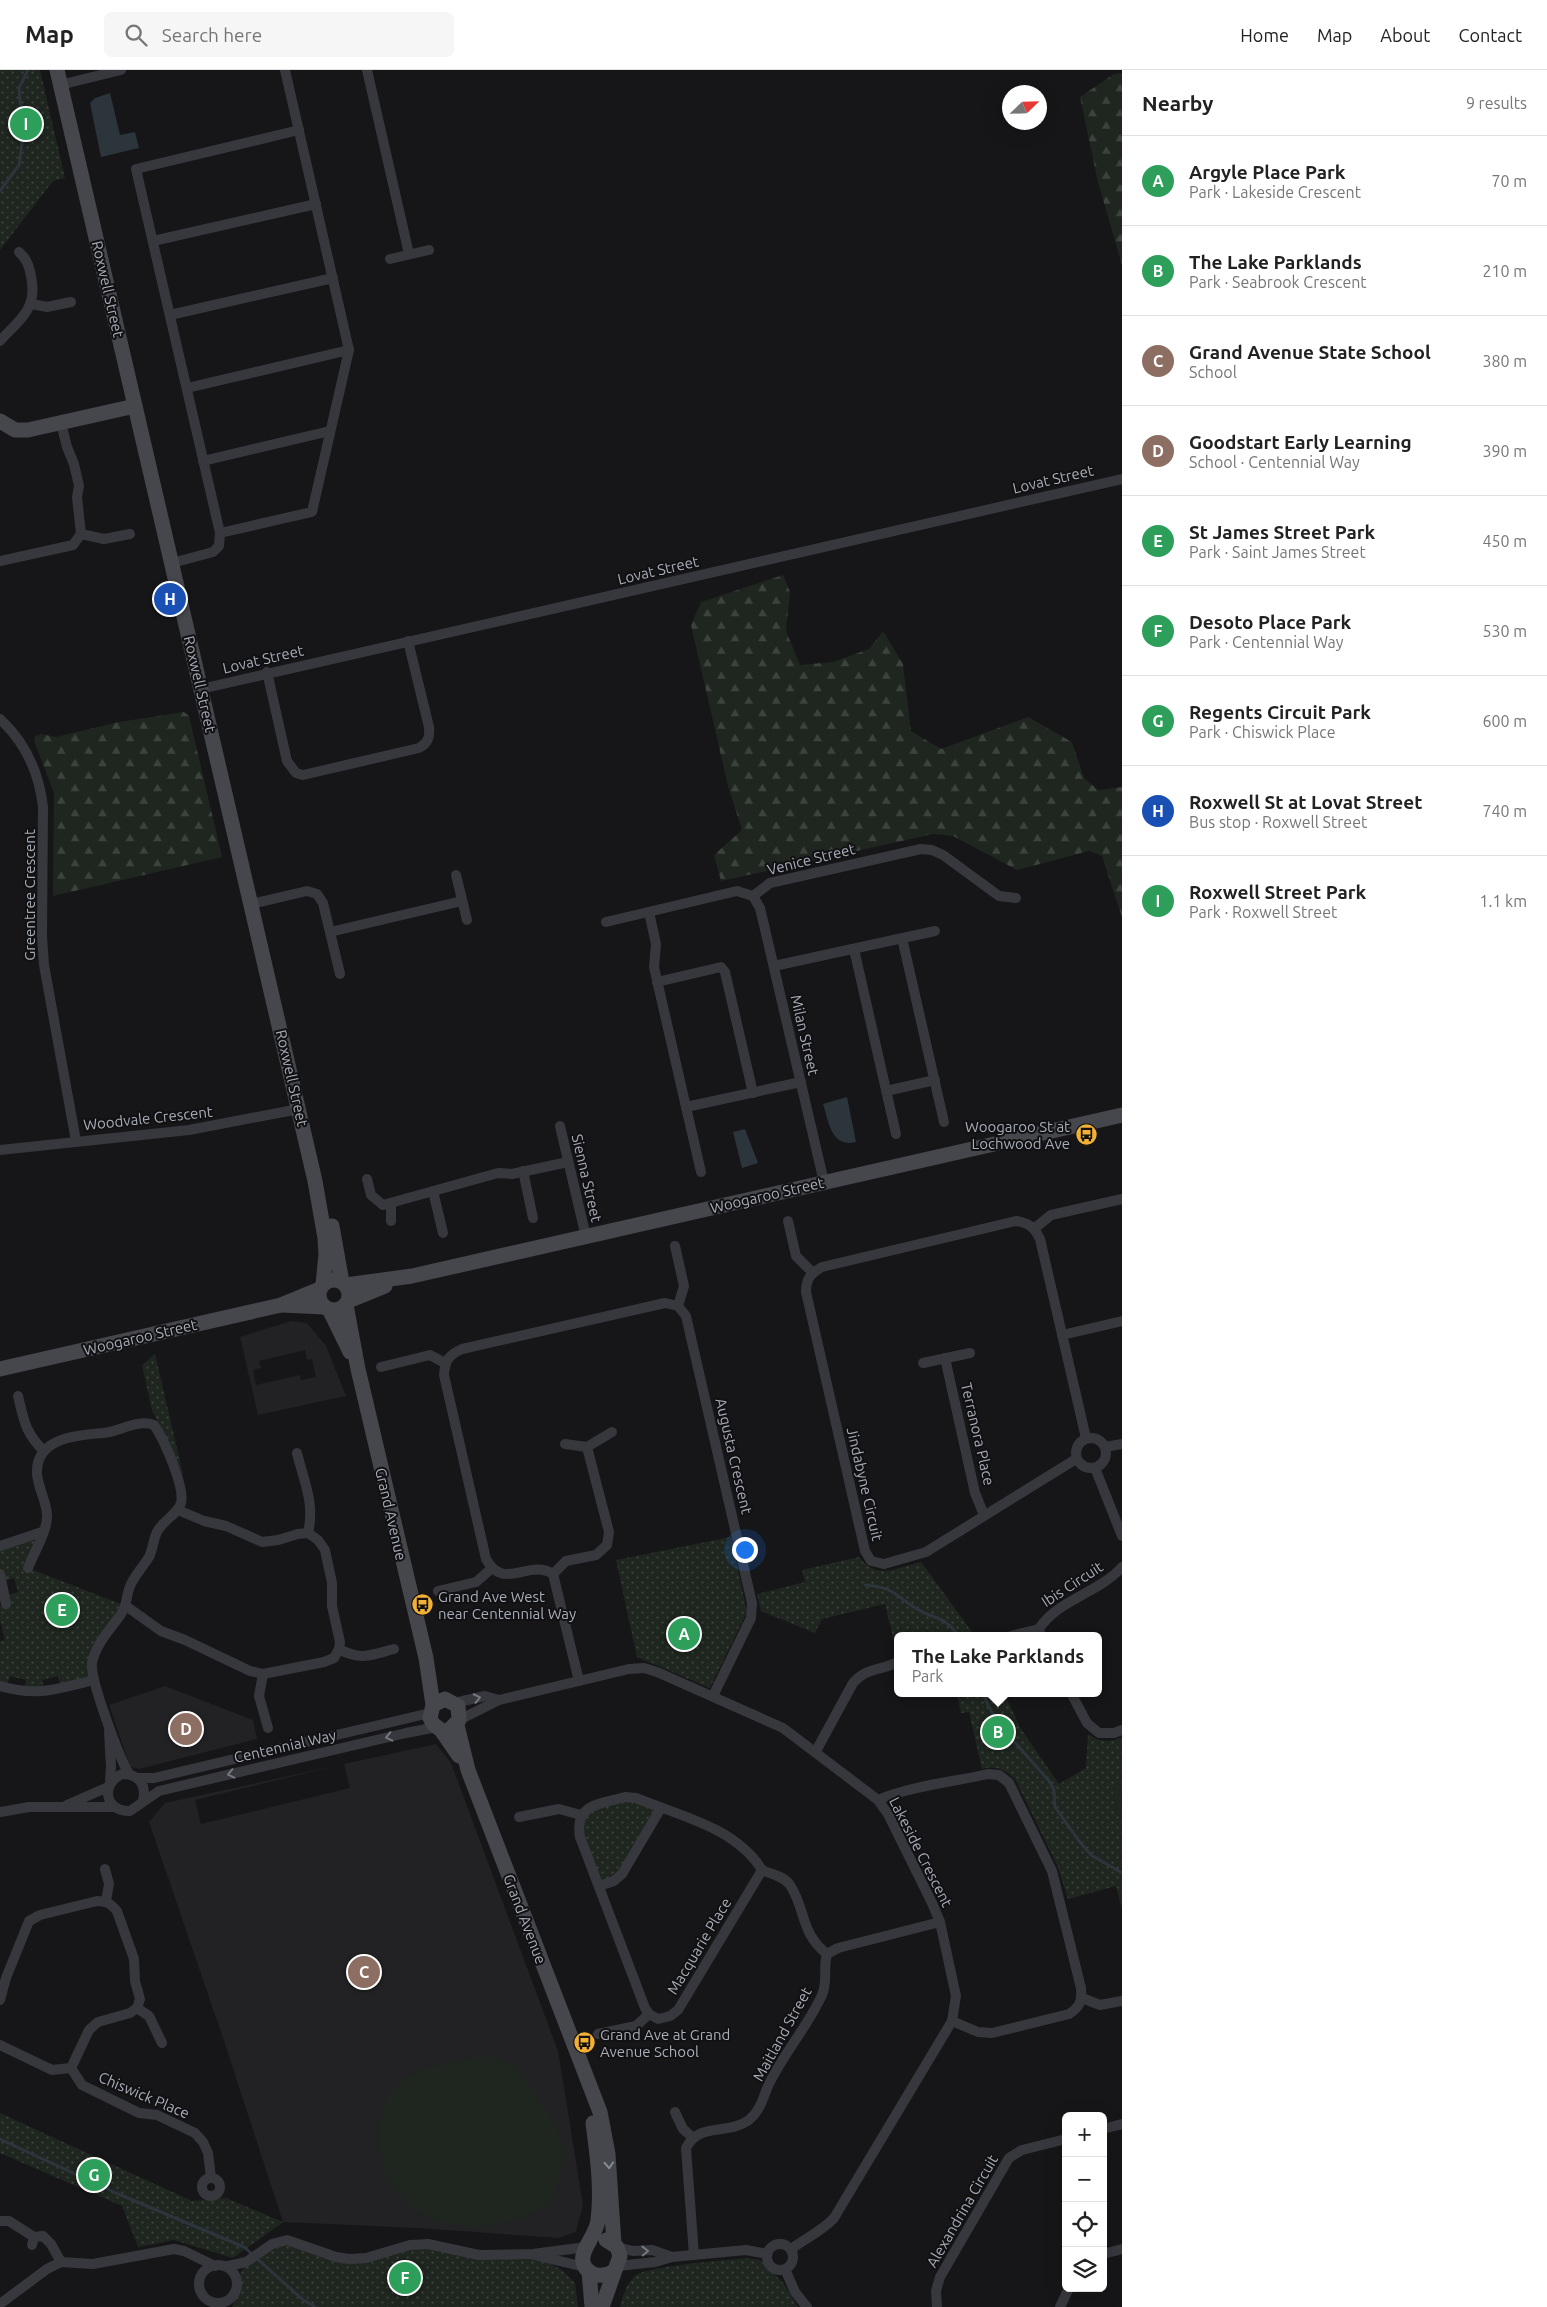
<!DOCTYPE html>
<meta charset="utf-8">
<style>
:root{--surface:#fff;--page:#f6f6f6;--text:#222;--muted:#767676;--line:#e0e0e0;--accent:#80622a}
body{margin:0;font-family:Ubuntu,sans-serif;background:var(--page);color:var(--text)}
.controls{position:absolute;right:15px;bottom:15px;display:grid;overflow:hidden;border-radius:8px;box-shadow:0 5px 20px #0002}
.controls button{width:45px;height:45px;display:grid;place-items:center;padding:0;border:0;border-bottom:1px solid var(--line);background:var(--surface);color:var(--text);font:25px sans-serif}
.compass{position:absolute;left:1002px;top:15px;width:45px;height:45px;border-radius:50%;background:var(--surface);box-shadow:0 5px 20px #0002;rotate:67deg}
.you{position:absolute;left:744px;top:1479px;width:18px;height:18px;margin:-12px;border:4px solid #fff;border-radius:50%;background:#1a73e8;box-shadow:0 0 0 8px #1a73e833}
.badge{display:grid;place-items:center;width:32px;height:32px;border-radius:50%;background:var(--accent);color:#fff;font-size:16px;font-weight:700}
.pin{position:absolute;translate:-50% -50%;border:2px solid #fff;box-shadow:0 1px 5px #0006}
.popup{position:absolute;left:894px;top:1562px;width:208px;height:65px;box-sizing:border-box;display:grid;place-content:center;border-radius:8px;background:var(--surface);filter:drop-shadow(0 1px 4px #0005);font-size:16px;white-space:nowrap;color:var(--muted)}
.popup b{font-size:19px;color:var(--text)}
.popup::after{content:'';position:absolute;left:50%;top:100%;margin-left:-10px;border:10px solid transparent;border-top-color:var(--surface)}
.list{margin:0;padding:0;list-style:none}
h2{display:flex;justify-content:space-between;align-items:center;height:65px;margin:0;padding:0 20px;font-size:21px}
h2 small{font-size:16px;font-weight:400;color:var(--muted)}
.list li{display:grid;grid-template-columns:32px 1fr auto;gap:15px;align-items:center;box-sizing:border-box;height:90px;padding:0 20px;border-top:1px solid var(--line)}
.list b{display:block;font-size:19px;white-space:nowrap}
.list p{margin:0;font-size:16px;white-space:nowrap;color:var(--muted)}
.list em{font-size:16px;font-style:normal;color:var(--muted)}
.icon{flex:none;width:28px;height:28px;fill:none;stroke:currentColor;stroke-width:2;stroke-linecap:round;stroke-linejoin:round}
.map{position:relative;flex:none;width:1122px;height:2237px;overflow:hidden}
header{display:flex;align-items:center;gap:30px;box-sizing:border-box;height:70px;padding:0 25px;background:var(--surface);border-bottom:1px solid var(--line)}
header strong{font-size:24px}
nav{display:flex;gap:28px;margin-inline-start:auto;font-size:18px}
.search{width:350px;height:45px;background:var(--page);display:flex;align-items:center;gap:12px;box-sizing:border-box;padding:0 18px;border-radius:8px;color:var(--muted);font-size:19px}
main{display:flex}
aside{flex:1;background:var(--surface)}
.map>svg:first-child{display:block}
.built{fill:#222225;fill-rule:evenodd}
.grass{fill:#1e261f}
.forest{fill:url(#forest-firs)}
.park{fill:url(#park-dots);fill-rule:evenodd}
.water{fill:#2c353c}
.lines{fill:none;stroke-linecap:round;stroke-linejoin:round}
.stream{stroke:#2c353c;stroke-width:3}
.street{stroke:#37383d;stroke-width:10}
.secondary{stroke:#45474d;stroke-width:15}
.oneway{stroke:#757881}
.oneway2{stroke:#858993}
.labels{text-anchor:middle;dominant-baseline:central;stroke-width:4;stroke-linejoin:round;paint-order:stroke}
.street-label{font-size:15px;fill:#a8adb8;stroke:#111113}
.poi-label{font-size:15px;fill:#a8adb8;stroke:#111113;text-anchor:start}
</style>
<header>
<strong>Map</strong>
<div class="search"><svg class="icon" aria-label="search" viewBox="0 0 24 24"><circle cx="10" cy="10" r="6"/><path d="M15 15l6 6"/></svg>Search here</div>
<nav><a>Home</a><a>Map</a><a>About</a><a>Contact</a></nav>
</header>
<main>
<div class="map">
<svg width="1122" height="2237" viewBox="0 0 1122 2237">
<defs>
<pattern id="forest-firs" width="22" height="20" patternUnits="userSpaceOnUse" patternTransform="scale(1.25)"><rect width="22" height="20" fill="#1e261f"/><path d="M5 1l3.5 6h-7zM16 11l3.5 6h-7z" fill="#3c433d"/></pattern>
<pattern id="park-dots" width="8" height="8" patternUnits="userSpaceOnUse" patternTransform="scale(1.25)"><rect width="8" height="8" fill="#1e261f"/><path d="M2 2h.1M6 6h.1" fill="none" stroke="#3c433d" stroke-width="1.8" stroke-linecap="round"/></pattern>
</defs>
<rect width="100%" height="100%" fill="#161618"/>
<g class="built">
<path d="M291 1251 307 1253 326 1276 346 1326 258 1345 240 1267ZM305 1280 307 1290 312 1289 316 1307 301 1310 300 1305 256 1315 253 1300 261 1298 259 1291Z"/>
<path d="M165 1616 253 1650 257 1669 139 1699 130 1696 109 1635Z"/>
<path d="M436 1674 451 1693 558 1981 583 2135 576 2162 559 2168 418 2158 283 2152 224 1971 149 1752 165 1733ZM344 1694 350 1718 201 1754 195 1730Z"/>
</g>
<g class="grass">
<path d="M1122 1716V1743L1117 1744 1112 1718Z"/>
<path d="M489 1986C497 1990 506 1992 513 1997 528 2007 560 2059 563 2076 565 2087 557 2122 551 2131 549 2134 542 2137 538 2139 504 2161 448 2162 413 2139 405 2134 399 2123 393 2116 382 2103 379 2083 379 2066 377 1999 437 1995 489 1986Z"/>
</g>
<g class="forest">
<path d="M1122 3V195L1098 112 1080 27 1114 4Z"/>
<path d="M783 505 790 522 786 561 800 595 833 592 869 579 883 561 903 594 911 661 941 679 1028 647 1072 672 1084 708 1098 720 1122 717V847L1102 786 1089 781 1017 800 953 766 933 764 721 811 714 785 742 760 728 716 691 555 701 532Z"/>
<path d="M184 642 189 646 222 787 53 826 54 723 34 671 35 666 41 664 56 667 119 652Z"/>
</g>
<g class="park">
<path d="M0 0H40L65 108 53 111 0 180Z"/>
<path d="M155 1284 183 1404 152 1340 142 1295Z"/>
<path d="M42 1462 28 1498 126 1536 93 1590 94 1610 41 1623 0 1616V1571L5 1570 0 1550V1536L6 1534 0 1504V1476ZM14 1508 18 1522 8 1525 5 1511ZM10 1606 26 1610 24 1619 7 1615ZM58 1606 60 1615 44 1618 42 1610Z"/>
<path d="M731 1467 747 1542 710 1618 637 1587 616 1490Z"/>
<path d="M859 1487C878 1511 895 1498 921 1492L975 1566H898L897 1584 885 1534 822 1549 815 1563 761 1541 757 1524 805 1512 802 1500Z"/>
<path d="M957 1623H1004L1021 1659 1059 1714 1086 1698 1088 1664C1099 1672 1109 1673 1122 1667V1716L1112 1718 1117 1743H1122V1839L1116 1816 1068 1829 1057 1795 1015 1709C1004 1700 997 1695 982 1699L969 1642 961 1643Z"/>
<path d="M625 1727 661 1738 622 1804 599 1816 580 1767 581 1745Z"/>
<path d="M0 2043 192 2131 226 2128 283 2152 233 2188 174 2170 138 2177 122 2136 0 2083Z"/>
<path d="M279 2172 349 2189 410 2175 479 2185 533 2184 562 2200 575 2213 578 2237H232C236 2229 236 2223 237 2214 241 2191 261 2183 279 2172Z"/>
<path d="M747 2188 760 2190 784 2214 798 2237H620C623 2226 626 2214 635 2206 646 2196 728 2190 747 2188Z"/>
</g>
<g class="water">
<path d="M110 23 120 65 135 62 139 78 101 87 90 33 95 28Z"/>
<path d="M847 1027 856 1072C831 1078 829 1052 823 1034Z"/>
<path d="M745 1059 758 1093 742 1098 733 1062Z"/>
</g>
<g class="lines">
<g class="stream">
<path d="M0 121 19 95 23 66 19 18 28 0"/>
<path d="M865 1515C895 1517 895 1526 917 1539 937 1551 942 1544 959 1566"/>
<path d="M982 1623 997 1652 1049 1711 1054 1720 1055 1737 1079 1771 1091 1785 1122 1803"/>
<path d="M0 2069 116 2123 244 2177 302 2229 315 2237"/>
</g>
<g class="street">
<path d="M367 0 409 184"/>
<path d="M60 15 121 0"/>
<path d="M153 171 316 134"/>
<path d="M390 189 429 180"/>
<path d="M32 234 47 237 71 232"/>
<path d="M170 245 333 208"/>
<path d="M0 271C20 249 38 239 31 206 29 196 27 189 19 182"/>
<path d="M187 318 349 280"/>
<path d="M203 391 330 361"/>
<path d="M220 463 312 442 349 280 285 0"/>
<path d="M81 464 104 469 130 464"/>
<path d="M0 491 73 475 81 464 77 427 79 416 74 394 67 377 61 353"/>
<path d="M172 493 213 482 219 476 220 463 136 99 299 60"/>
<path d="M267 602 287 691 296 703 303 705 419 678C428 673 430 667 429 657L408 571"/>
<path d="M201 619 1122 409"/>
<path d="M0 649C26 673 39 702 43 737L42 866 44 895 76 1071"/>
<path d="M456 805 467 850"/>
<path d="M753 826 760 838 824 1112"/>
<path d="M251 834 307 821 317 824 323 833 340 904"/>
<path d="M649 842 656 874 654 897 686 1037 801 1012"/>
<path d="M606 852 737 821 753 826 770 813 921 779 932 780 943 785 999 826 1016 828"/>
<path d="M330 862 462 831"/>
<path d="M902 868 944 1052"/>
<path d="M854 879 896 1064"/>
<path d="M774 896 935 861"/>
<path d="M657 912 721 897 725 902 753 1023"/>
<path d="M886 1021 935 1010"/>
<path d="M686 1037 701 1102"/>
<path d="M560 1056 586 1167"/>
<path d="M0 1080 189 1060 299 1039"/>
<path d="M523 1101 533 1148"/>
<path d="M367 1109 371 1125 383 1135 498 1103 512 1104 568 1092"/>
<path d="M433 1121 443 1163"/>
<path d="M391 1151V1133"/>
<path d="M788 1151 796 1186 813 1203"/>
<path d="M1035 1158 1051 1145 1122 1129"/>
<path d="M675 1176 684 1216 678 1236"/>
<path d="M1062 1265 1122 1251"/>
<path d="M945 1288 975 1423 984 1445"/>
<path d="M923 1293 970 1283"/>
<path d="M381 1297 430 1285 445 1293"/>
<path d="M18 1326C24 1350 25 1363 44 1381"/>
<circle cx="1091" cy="1383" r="15"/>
<path d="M565 1374 587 1377 612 1362"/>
<path d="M1105 1377 1122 1374"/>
<path d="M297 1383C304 1412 315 1433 308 1463"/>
<path d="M1076 1389 926 1482 884 1494 871 1491 865 1481 806 1222C806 1209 810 1204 822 1197L1016 1151C1029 1153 1034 1157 1040 1169L1086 1368"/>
<path d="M1095 1398 1122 1466"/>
<path d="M0 1476 42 1462"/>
<path d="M28 1498C34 1482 48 1461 47 1444 46 1431 38 1417 37 1404 35 1368 76 1365 103 1363 121 1361 137 1349 154 1355 164 1369 185 1417 181 1433 178 1444 163 1450 157 1462 153 1470 153 1479 149 1487 143 1497 132 1508 129 1519 126 1528 127 1536 121 1544 111 1559 96 1573 92 1593 90 1610 119 1687 129 1704"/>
<path d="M0 1504 6 1534"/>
<path d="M553 1504 566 1491 596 1485 607 1475 609 1462 587 1377"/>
<path d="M438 1521 476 1512 491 1499"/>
<path d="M126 1536 161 1561 185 1570 250 1601 263 1604 324 1592 334 1588 339 1579 340 1572 332 1536V1513L325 1480 318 1470 308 1463 298 1464 278 1470 262 1472 226 1456 204 1451 178 1440"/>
<path d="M1011 1566 1039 1559"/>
<path d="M1041 1566 1039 1559C1057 1530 1099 1523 1122 1497"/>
<path d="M339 1579C361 1591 371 1585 394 1579"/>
<path d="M263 1604 259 1626 268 1658"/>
<path d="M579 1611 553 1504C529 1488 504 1522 486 1489L444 1305C445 1290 449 1285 462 1279L665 1233 678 1236 686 1246 752 1533 751 1548 713 1626"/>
<path d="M0 1616C38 1627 57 1619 94 1610"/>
<path d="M1071 1623 1087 1653 1099 1663H1114L1122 1660"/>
<path d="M454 1633 485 1626 499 1630"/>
<path d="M459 1650 499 1630 629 1599 644 1598 657 1602 783 1658 878 1730 888 1744 932 1833 940 1852 956 1926 952 1951 834 2148C822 2161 806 2168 791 2179"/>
<path d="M109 1661 111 1697 110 1712"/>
<path d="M816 1681 853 1613C867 1597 880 1601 898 1592"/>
<path d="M138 1708H154L430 1643"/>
<path d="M625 1727 636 1728C680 1746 735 1757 762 1800L678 1940 670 1946 658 1949 649 1944 645 1938 580 1767C574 1734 600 1734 625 1727Z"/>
<path d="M143 1730C147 1714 138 1704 122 1704 100 1714 105 1742 130 1741L159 1721 406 1663 437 1657"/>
<path d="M878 1730C910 1716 953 1712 988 1704L999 1705 1009 1713 1052 1801 1081 1918C1082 1931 1080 1937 1069 1944L992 1963 978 1962 952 1951"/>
<path d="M67 1735 108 1717"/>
<path d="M0 1742 29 1737H113"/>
<path d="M519 1747 559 1739 581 1745"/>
<path d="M105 1799 109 1814 106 1831"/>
<path d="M762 1800C771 1804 784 1806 790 1815 806 1839 800 1863 827 1884"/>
<path d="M599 1816 614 1811 622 1804 661 1738"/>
<path d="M1082 1928 1100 1935 1122 1931"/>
<path d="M0 1930 6 1908 29 1851 40 1845 97 1831C107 1831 111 1834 117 1841L134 1889 135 1911 140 1929 137 1938 130 1943 98 1952 89 1960 71 1998"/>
<path d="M137 1938 149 1946 162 1973"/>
<path d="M598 1964 636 1956 649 1944"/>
<path d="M0 1975 52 2000 71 1998"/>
<path d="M71 1998 82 2015 139 2043 157 2045 195 2063 203 2072 208 2083 211 2108"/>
<path d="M675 2042 683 2059 692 2067"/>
<path d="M1103 2059 1122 2054"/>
<circle cx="211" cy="2117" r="9"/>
<path d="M0 2151H9L34 2167"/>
<circle cx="780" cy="2187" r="13"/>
<path d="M32 2175 34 2167 43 2166 51 2174 61 2192"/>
<path d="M617 2177 633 2181 652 2180 672 2187"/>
<path d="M1103 2184 1122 2179"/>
<path d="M534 2185 585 2197"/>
<path d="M694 2185 686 2078C700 2051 727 2066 749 2050 761 2040 763 2027 769 2014 784 1983 808 1956 822 1925 828 1912 823 1897 827 1884L838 1878 940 1852"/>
<circle cx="218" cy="2214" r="19"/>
<path d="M228 2196 246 2192 272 2174 287 2170 336 2187 349 2189 366 2188 410 2175 428 2174 479 2185 533 2184 586 2177"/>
<path d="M618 2196 655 2192 672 2187 746 2180 767 2184"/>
<path d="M785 2199 795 2222 807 2237"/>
<path d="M0 2234 47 2199 61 2192 93 2194 174 2179 184 2181 215 2196"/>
<path d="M937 2237 936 2221 940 2207 1009 2088 1022 2080 1066 2069"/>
<path d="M1060 2237 1069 2218"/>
</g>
<g class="secondary">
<path d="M57 0 315 1111 325 1168 326 1184 323 1215"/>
<path d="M0 351 15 360H28L135 336"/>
<path d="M332 1156 342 1212"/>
<circle cx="334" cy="1225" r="15"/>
<path d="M346 1215 412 1206 1122 1045"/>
<path d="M348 1231 385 1216"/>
<path d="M282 1235 324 1237"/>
<path d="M346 1235 358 1299 426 1588 433 1635 430 1648 433 1654 441 1660 459 1686"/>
<path d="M329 1239 350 1282"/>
<path d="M0 1299 281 1235 320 1219"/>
<path d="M433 1635 445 1629 458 1636 459 1650 450 1659"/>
<path d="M457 1655 468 1700 600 2042 608 2084 614 2174"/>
<path d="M593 2053C597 2084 602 2118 598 2150 597 2164 580 2180 583 2192 587 2207 603 2208 614 2201"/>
<path d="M589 2201 592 2237"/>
<path d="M602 2237 620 2186 617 2177 606 2170"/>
</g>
</g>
<defs><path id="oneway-chevron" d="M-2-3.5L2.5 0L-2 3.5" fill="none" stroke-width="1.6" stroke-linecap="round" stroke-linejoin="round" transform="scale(1.25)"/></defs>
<g class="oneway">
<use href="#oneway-chevron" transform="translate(477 1628) rotate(-12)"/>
<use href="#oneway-chevron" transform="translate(389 1667) rotate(167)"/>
<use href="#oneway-chevron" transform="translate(231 1704) rotate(167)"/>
<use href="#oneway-chevron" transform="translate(645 2181) rotate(-1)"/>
</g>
<use class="oneway2" href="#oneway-chevron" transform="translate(609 2095) rotate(87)"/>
<defs>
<symbol id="bus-disc" viewBox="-11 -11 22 22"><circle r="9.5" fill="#f2b134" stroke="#111113"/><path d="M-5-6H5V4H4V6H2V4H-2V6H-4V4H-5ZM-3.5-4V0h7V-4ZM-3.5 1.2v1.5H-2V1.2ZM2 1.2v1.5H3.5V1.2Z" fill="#111"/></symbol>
</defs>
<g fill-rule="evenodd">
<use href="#bus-disc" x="1074" y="1052" width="25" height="25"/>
<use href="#bus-disc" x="410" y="1522" width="25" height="25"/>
<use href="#bus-disc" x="572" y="1960" width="25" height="25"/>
</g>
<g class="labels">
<g class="street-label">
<text transform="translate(108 219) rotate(77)">Roxwell Street</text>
<text transform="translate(1053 409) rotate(-13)">Lovat Street</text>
<text transform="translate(658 500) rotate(-13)">Lovat Street</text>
<text transform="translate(263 589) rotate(-13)">Lovat Street</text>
<text transform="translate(200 614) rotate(77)">Roxwell Street</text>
<text transform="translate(811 789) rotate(-14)">Venice Street</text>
<text transform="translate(29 825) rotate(-90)">Greentree Crescent</text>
<text transform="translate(805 965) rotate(77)">Milan Street</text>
<text transform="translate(292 1008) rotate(77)">Roxwell Street</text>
<text transform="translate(148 1048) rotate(-6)">Woodvale Crescent</text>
<text transform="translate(587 1108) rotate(77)">Sienna Street</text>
<text transform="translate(767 1125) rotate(-13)">Woogaroo Street</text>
<text transform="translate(140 1267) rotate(-13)">Woogaroo Street</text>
<text transform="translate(978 1364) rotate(77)">Terranora Place</text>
<text transform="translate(734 1386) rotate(77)">Augusta Crescent</text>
<text transform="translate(865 1414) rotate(77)">Jindabyne Circuit</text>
<text transform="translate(391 1444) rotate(77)">Grand Avenue</text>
<text transform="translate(1072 1514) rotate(-33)">Ibis Circuit</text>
<text transform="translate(285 1676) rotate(-13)">Centennial Way</text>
<text transform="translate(921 1782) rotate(63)">Lakeside Crescent</text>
<text transform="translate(525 1849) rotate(69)">Grand Avenue</text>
<text transform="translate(699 1876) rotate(-59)">Macquarie Place</text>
<text transform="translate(782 1964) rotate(-61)">Maitland Street</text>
<text transform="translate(144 2025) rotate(23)">Chiswick Place</text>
<text transform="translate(962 2141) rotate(-60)">Alexandrina Circuit</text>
</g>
<g class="poi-label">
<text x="1070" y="1056" text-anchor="end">Woogaroo St at<tspan x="1070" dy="17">Lochwood Ave</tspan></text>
<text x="438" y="1526">Grand Ave West<tspan x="438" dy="17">near Centennial Way</tspan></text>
<text x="600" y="1964">Grand Ave at Grand<tspan x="600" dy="17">Avenue School</tspan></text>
</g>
</g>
</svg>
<div class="controls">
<button>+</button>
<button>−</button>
<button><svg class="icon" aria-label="locate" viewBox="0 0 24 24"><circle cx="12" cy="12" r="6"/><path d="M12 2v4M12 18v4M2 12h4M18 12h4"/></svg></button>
<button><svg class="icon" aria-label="layers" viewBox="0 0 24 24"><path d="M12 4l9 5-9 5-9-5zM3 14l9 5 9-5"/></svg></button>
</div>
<svg class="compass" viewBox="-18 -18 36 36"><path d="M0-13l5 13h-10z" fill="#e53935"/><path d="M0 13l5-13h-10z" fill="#767676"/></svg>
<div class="you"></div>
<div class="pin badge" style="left:684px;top:1564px;background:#2e9e5b">A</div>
<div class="pin badge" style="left:998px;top:1662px;background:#2e9e5b">B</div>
<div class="popup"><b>The Lake Parklands</b>Park</div>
<div class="pin badge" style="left:364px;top:1902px;background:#8d6e63">C</div>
<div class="pin badge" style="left:186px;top:1659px;background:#8d6e63">D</div>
<div class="pin badge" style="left:62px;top:1540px;background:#2e9e5b">E</div>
<div class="pin badge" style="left:405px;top:2208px;background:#2e9e5b">F</div>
<div class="pin badge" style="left:94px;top:2105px;background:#2e9e5b">G</div>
<div class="pin badge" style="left:170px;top:529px;background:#1a4fb4">H</div>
<div class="pin badge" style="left:26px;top:54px;background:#2e9e5b">I</div>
</div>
<aside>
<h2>Nearby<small>9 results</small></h2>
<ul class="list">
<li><span class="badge" style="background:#2e9e5b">A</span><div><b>Argyle Place Park</b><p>Park · Lakeside Crescent</p></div><em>70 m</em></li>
<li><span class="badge" style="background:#2e9e5b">B</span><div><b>The Lake Parklands</b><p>Park · Seabrook Crescent</p></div><em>210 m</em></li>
<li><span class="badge" style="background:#8d6e63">C</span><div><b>Grand Avenue State School</b><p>School</p></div><em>380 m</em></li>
<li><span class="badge" style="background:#8d6e63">D</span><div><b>Goodstart Early Learning</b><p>School · Centennial Way</p></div><em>390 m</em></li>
<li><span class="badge" style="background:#2e9e5b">E</span><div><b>St James Street Park</b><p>Park · Saint James Street</p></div><em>450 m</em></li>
<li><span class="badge" style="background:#2e9e5b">F</span><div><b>Desoto Place Park</b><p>Park · Centennial Way</p></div><em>530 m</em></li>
<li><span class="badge" style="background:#2e9e5b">G</span><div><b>Regents Circuit Park</b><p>Park · Chiswick Place</p></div><em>600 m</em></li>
<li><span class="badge" style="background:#1a4fb4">H</span><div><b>Roxwell St at Lovat Street</b><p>Bus stop · Roxwell Street</p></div><em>740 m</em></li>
<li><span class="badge" style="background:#2e9e5b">I</span><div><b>Roxwell Street Park</b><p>Park · Roxwell Street</p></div><em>1.1 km</em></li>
</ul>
</aside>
</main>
